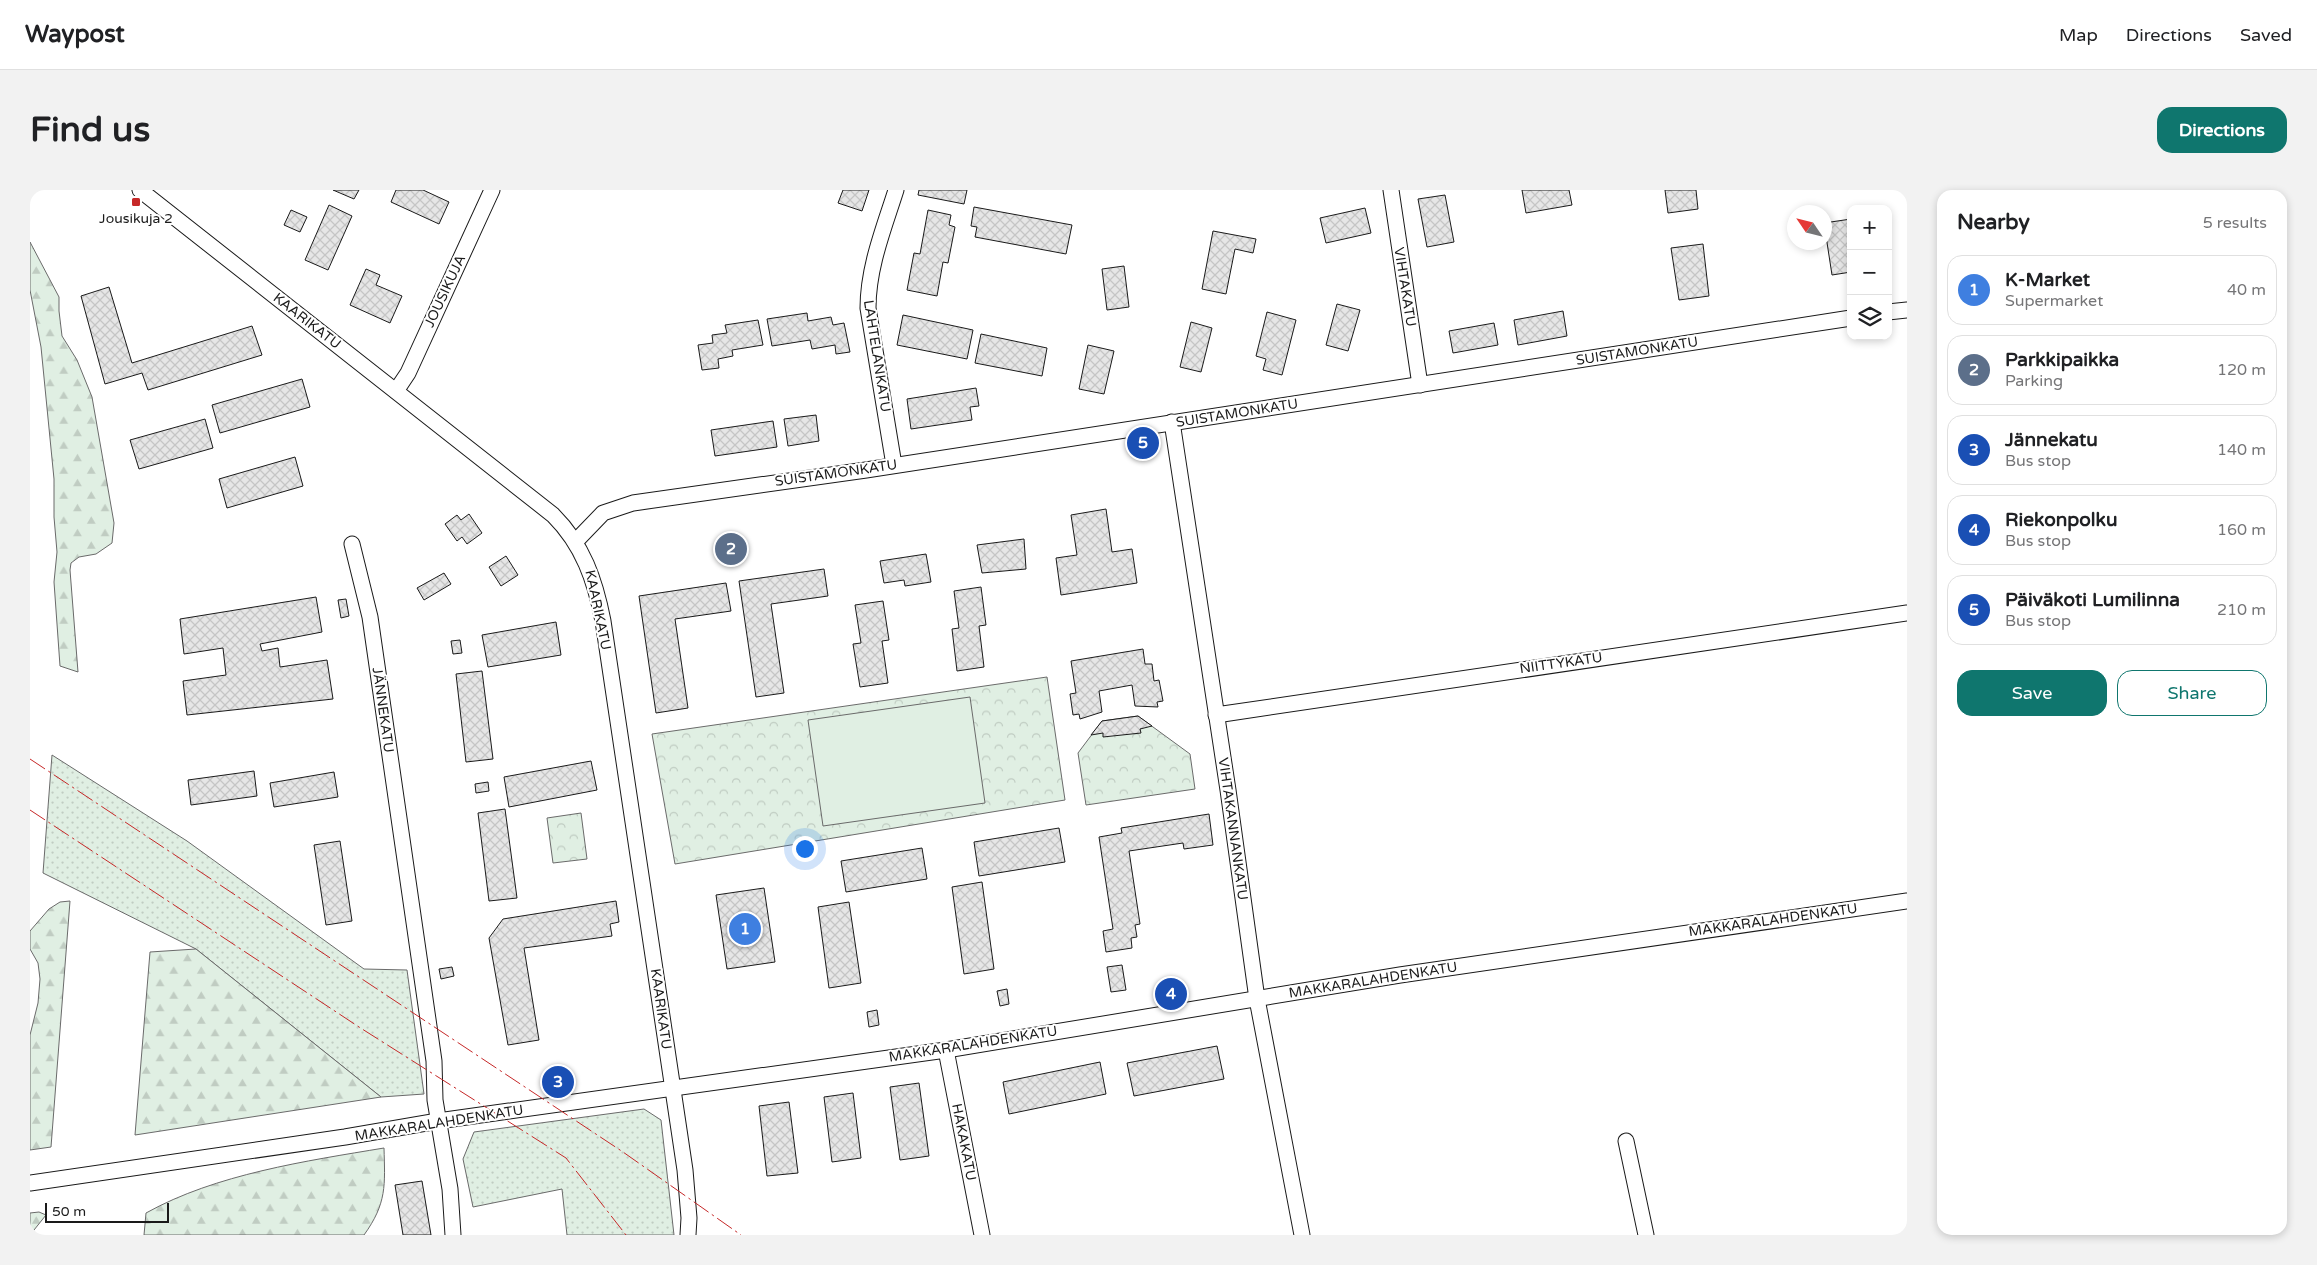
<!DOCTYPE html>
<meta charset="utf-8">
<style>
:root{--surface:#fff;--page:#f2f2f2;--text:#202124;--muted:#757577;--line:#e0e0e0;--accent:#0f766e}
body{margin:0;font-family:"Varela Round",sans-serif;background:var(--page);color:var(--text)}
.controls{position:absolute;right:15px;top:15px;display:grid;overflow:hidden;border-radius:10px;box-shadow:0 2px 8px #0003}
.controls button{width:45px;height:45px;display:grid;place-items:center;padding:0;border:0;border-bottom:1px solid var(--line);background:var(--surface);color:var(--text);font:25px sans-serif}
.compass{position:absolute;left:1757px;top:15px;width:45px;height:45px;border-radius:50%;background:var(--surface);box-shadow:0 2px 8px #0003;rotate:305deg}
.scale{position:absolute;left:15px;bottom:12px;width:124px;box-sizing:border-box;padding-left:5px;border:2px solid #1a1a1a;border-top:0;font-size:14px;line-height:18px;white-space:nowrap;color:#1a1a1a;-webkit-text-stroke:4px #fff;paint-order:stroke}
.you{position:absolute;left:774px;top:658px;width:18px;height:18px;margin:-12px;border:4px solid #fff;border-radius:50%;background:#1a73e8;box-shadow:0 0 0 8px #1a73e833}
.badge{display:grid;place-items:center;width:32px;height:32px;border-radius:50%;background:var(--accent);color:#fff;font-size:16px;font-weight:700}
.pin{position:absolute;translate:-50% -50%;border:2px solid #fff;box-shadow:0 1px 5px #0006}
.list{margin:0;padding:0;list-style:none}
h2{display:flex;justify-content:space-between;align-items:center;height:65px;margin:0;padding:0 20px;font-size:21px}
h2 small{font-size:16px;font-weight:400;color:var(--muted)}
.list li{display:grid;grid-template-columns:32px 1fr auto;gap:15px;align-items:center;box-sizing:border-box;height:70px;margin:0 10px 10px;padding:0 10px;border:1px solid var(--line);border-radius:15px}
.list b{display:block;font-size:19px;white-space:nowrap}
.list p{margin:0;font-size:16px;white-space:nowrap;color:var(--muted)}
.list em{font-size:16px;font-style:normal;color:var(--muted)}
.actions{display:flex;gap:10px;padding:15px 20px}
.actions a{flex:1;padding:11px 0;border:1px solid var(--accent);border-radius:15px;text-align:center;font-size:18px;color:var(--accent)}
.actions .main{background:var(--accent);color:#fff}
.icon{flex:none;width:28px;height:28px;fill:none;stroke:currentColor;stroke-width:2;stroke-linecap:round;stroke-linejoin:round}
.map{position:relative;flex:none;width:1877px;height:1045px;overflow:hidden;border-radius:15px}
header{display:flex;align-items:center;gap:30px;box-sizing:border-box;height:70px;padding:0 25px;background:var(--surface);border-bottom:1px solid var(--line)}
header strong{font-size:24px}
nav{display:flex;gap:28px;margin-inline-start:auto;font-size:18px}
.intro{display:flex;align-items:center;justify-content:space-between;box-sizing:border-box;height:120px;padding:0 30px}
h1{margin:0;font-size:35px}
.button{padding:12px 22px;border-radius:15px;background:var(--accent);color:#fff;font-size:18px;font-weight:700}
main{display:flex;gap:30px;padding:0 30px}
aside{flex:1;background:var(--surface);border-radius:15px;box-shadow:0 2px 8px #0003}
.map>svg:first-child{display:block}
.grass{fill:url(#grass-dots);stroke:#6a6a6a}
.forest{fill:url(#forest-firs);stroke:#6a6a6a}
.park{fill:url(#park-crowns);stroke:#6a6a6a}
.pitch{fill:#e0efe3;stroke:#6a6a6a}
.building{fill:url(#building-cross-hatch);stroke:#1a1a1a}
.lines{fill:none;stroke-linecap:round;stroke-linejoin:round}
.street-casing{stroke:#1a1a1a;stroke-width:17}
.street{stroke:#fff;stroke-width:15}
.power{stroke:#c62828;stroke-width:1;stroke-dasharray:18 4 2.5 4;stroke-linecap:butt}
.poi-dot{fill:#c62828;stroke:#fff;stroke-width:2}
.labels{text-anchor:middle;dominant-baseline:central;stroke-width:4;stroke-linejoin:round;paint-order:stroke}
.poi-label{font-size:14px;fill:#1a1a1a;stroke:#fff}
.street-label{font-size:14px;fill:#1a1a1a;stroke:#fff}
</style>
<header>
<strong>Waypost</strong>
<nav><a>Map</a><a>Directions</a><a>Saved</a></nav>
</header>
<div class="intro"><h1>Find us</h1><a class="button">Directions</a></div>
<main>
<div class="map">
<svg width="1877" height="1045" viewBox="0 0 1877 1045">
<defs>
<pattern id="grass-dots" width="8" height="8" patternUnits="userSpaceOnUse" patternTransform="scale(1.25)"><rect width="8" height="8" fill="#e0efe3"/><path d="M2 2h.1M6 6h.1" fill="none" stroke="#c0ccc2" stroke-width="1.8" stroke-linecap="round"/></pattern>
<pattern id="forest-firs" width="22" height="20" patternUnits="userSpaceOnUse" patternTransform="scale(1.25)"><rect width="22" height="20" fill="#e0efe3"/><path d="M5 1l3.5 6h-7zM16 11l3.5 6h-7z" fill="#c0ccc2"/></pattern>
<pattern id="park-crowns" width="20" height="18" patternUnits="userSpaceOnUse" patternTransform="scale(1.25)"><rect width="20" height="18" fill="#e0efe3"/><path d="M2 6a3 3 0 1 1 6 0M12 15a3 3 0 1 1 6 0" fill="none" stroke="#c0ccc2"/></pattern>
<pattern id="building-cross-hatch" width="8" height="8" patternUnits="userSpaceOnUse" patternTransform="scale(1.25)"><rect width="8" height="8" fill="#e6e6e6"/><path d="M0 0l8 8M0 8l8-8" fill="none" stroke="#c5c5c5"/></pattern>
</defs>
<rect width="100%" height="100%" fill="#fff"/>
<g class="grass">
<path d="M22 565 157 651 334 779 377 780 394 904 351 907 166 759 13 683Z"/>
<path d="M614 919 631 930 644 1045H537L532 999 443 1017 433 969 444 942Z"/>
</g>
<g class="forest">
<path d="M0 52 29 107V121L32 146 47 170 62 207 84 333 82 353 66 364 49 367 41 373 40 380 48 482 30 476 24 392 27 362 24 327V289L11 157 0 100Z"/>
<path d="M40 711 21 957 0 960V845L8 813 10 789 8 773 0 759V741L19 719 30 712Z"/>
<path d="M166 759 351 907 105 945 120 762Z"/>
<path d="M354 958C355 995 357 1013 334 1045H114L116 1023C186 984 276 971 354 958Z"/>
<path d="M9 1022 16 1025 0 1045V1023Z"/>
</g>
<g class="park">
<path d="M1017 487 1035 610 645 674 622 544Z"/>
<path d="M1108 526 1160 564 1165 599 1056 615 1048 563 1072 531Z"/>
<path d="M551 623 557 669 523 673 517 628Z"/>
</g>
<path class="pitch" d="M940 507 955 613 793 636 778 530Z"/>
<g class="building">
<path d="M303 0H329L324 9Z"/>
<path d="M366 0H393L419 12 409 34 361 12Z"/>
<path d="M813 0H839L832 21 808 13Z"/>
<path d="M889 0H937L934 14 888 5Z"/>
<path d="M1492 0H1539L1542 15 1496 23Z"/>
<path d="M1635 0H1666L1668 19 1638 23Z"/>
<path d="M1415 5 1424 52 1397 57 1388 9Z"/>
<path d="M299 15 322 26 298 80 275 70Z"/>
<path d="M944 17 1042 35 1036 64 945 47 947 37 941 36Z"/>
<path d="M1335 18 1341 43 1296 53 1290 28Z"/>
<path d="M261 20 277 27 270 42 254 35Z"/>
<path d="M898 20 921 25 919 35 925 37 918 73 913 72 907 106 877 100 884 63 890 64Z"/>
<path d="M1821 29V82L1802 85 1794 33Z"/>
<path d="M1183 41 1226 49 1223 63 1205 59 1196 104 1172 99Z"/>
<path d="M1673 54 1679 106 1649 110 1641 58Z"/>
<path d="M1094 76 1099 117 1077 120 1072 79Z"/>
<path d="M336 79 350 85 346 95 372 106 360 133 320 115Z"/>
<path d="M79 97 102 173 222 136 232 165 118 200 112 183 75 194 51 106Z"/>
<path d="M1307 114 1330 120 1318 161 1296 155Z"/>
<path d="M1533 121 1537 146 1488 155 1484 130Z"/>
<path d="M1237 122 1266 130 1252 185 1233 180 1236 169 1226 166Z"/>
<path d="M777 123 778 131 801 127 803 135 814 133 820 162 806 164 805 155 782 159 780 150 742 156 737 129Z"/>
<path d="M873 125 943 140 937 169 867 155Z"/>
<path d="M728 130 733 155 702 160 703 166 688 169 689 178 672 180 668 155 683 153 682 145 697 143 695 135Z"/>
<path d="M1161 132 1182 138 1171 182 1150 177Z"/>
<path d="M1464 133 1468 155 1423 163 1419 141Z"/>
<path d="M951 144 1017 158 1012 186 945 173Z"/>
<path d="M1058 155 1084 161 1074 204 1049 199Z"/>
<path d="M272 189 280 217 190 243 182 215Z"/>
<path d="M946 198 949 216 940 217 942 230 881 239 877 209Z"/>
<path d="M786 225 789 251 758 256 754 229Z"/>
<path d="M175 229 183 258 109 279 100 250Z"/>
<path d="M743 231 747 257 685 266 681 240Z"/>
<path d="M265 267 273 296 197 318 189 289Z"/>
<path d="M1076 319 1082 362 1102 359 1107 393 1031 405 1026 368 1047 365 1041 325Z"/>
<path d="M439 324 452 343 437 354 432 347 427 351 415 334 427 325 431 330Z"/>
<path d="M994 349 996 379 952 383 947 355Z"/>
<path d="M896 364 901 392 875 396 874 390 854 393 850 371Z"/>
<path d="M476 366 488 385 471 396 459 377Z"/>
<path d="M794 379 798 406 741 414 754 503 726 507 709 391Z"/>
<path d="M414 383 421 394 394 410 387 398Z"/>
<path d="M696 393 701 421 645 429 658 518 626 523 609 406Z"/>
<path d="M951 397 956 435 949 436 954 477 927 481 922 439 929 438 924 401Z"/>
<path d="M286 407 292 442 230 454 232 461 248 458 250 477 297 470 303 509 157 525 153 491 196 485 193 458 154 464 150 429Z"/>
<path d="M316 409 319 426 311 428 308 410Z"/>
<path d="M853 411 859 450 852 451 858 493 830 497 823 454 831 453 825 415Z"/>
<path d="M526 432 531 465 458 477 452 445Z"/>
<path d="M430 450 432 463 423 464 421 451Z"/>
<path d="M1113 459 1115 474H1122L1124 491 1129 490 1133 511 1127 512 1128 517 1105 516 1102 495 1069 501 1072 522 1050 529 1049 524 1043 525 1040 504 1046 503 1041 471Z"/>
<path d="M452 481 463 569 436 572 426 484Z"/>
<path d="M1108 526 1122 536 1110 539 1111 543 1073 547V543L1061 545 1072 531Z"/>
<path d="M561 571 567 600 479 617 474 587Z"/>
<path d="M224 581 227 606 161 615 158 590Z"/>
<path d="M304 582 308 607 244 617 240 593Z"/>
<path d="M458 592 459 601 446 603 445 594Z"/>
<path d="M475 619 487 708 459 711 448 623Z"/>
<path d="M1179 624 1183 655 1154 659 1153 653 1099 661 1110 734 1105 735 1107 747 1101 748 1102 758 1076 762 1073 741 1083 739 1069 647 1092 643 1091 638Z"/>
<path d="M1029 638 1035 672 949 686 944 652Z"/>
<path d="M310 651 322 731 296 735 284 655Z"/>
<path d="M892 658 897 689 816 702 811 671Z"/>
<path d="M952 692 964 779 934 784 922 697Z"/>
<path d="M734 698 745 772 697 779 686 705Z"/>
<path d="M586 711 589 732 580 734 582 746 494 758 509 850 478 855 459 748 473 729Z"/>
<path d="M819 712 831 793 799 798 788 717Z"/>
<path d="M1092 775 1096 800 1081 802 1077 777Z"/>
<path d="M422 777 424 786 411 789 409 779Z"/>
<path d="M977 799 979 814 970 816 967 801Z"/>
<path d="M847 820 849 835 839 837 837 822Z"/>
<path d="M1187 856 1194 889 1104 906 1097 873Z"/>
<path d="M1070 872 1076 904 979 924 973 892Z"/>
<path d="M889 893 899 966 870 970 860 897Z"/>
<path d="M823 903 831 968 802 972 794 907Z"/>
<path d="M759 912 768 983 737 986 729 916Z"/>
<path d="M392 991 401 1045H373L365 995Z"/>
</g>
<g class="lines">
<defs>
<g id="street">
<path d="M110 0 523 325C553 355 565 390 573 431L655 980 659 1028 658 1045"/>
<path d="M1361 0 1390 195"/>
<path d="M1858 122 1877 120"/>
<path d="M366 201 378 183 462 0"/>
<path d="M1142 232 1198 600 1227 809 1272 1045"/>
<path d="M864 275 838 118C838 77 854 38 866 0"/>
<path d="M546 351 573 323 603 313 836 280 1821 128"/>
<path d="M322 354 340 427 404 871 405 910 420 999 423 1045"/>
<path d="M1186 525 1877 423"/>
<path d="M916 860 952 1045"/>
<path d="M1596 951 1616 1045"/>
<path d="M0 993 315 947 408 931 916 860 1370 785 1877 711"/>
</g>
</defs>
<use href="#street" class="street-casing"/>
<use href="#street" class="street"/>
<g class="power">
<path d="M0 569 593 962 711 1045"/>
<path d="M0 620 329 837 536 968 596 1045"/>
</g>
</g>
<rect class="poi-dot" x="101" y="7" width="10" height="10" rx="2.5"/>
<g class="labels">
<g class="poi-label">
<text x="106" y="28">Jousikuja 2</text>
</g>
<g class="street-label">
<text transform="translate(1375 97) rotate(81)">VIHTAKATU</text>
<text transform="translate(415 101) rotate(-65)">JOUSIKUJA</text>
<text transform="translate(277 131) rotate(38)">KAARIKATU</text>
<text transform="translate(1607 161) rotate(-9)">SUISTAMONKATU</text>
<text transform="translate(847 166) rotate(81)">LAHTELANKATU</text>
<text transform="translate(1207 223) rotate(-9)">SUISTAMONKATU</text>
<text transform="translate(806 283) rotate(-8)">SUISTAMONKATU</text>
<text transform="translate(568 420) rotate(78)">KAARIKATU</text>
<text transform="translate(1531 473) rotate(-8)">NIITTYKATU</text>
<text transform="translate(353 520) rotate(82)">JÄNNEKATU</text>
<text transform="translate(1203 639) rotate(82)">VIHTAKANNANKATU</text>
<text transform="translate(1743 730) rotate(-8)">MAKKARALAHDENKATU</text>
<text transform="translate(1343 790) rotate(-9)">MAKKARALAHDENKATU</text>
<text transform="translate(631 819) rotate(82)">KAARIKATU</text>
<text transform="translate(943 854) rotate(-9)">MAKKARALAHDENKATU</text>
<text transform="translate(409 933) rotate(-9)">MAKKARALAHDENKATU</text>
<text transform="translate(934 952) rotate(79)">HAKAKATU</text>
</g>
</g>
</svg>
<div class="controls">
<button>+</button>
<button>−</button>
<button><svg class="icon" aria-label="layers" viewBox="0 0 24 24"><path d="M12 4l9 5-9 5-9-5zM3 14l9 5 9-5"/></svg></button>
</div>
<svg class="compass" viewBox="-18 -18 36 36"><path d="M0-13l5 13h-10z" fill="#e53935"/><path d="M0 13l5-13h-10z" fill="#757577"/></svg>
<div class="scale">50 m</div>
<div class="you"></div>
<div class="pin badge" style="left:715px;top:739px;background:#3f7fe0">1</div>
<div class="pin badge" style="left:701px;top:359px;background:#5c6f8a">2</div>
<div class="pin badge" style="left:528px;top:892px;background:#1a4fb4">3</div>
<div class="pin badge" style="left:1141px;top:804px;background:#1a4fb4">4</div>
<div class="pin badge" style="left:1113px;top:253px;background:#1a4fb4">5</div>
</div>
<aside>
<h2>Nearby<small>5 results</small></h2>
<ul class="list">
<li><span class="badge" style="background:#3f7fe0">1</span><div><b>K-Market</b><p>Supermarket</p></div><em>40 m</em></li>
<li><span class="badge" style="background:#5c6f8a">2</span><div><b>Parkkipaikka</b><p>Parking</p></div><em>120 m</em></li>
<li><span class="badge" style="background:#1a4fb4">3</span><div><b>Jännekatu</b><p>Bus stop</p></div><em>140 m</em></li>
<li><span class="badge" style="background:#1a4fb4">4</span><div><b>Riekonpolku</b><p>Bus stop</p></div><em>160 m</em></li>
<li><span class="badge" style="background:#1a4fb4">5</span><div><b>Päiväkoti Lumilinna</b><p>Bus stop</p></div><em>210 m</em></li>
</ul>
<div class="actions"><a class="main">Save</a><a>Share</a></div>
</aside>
</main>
